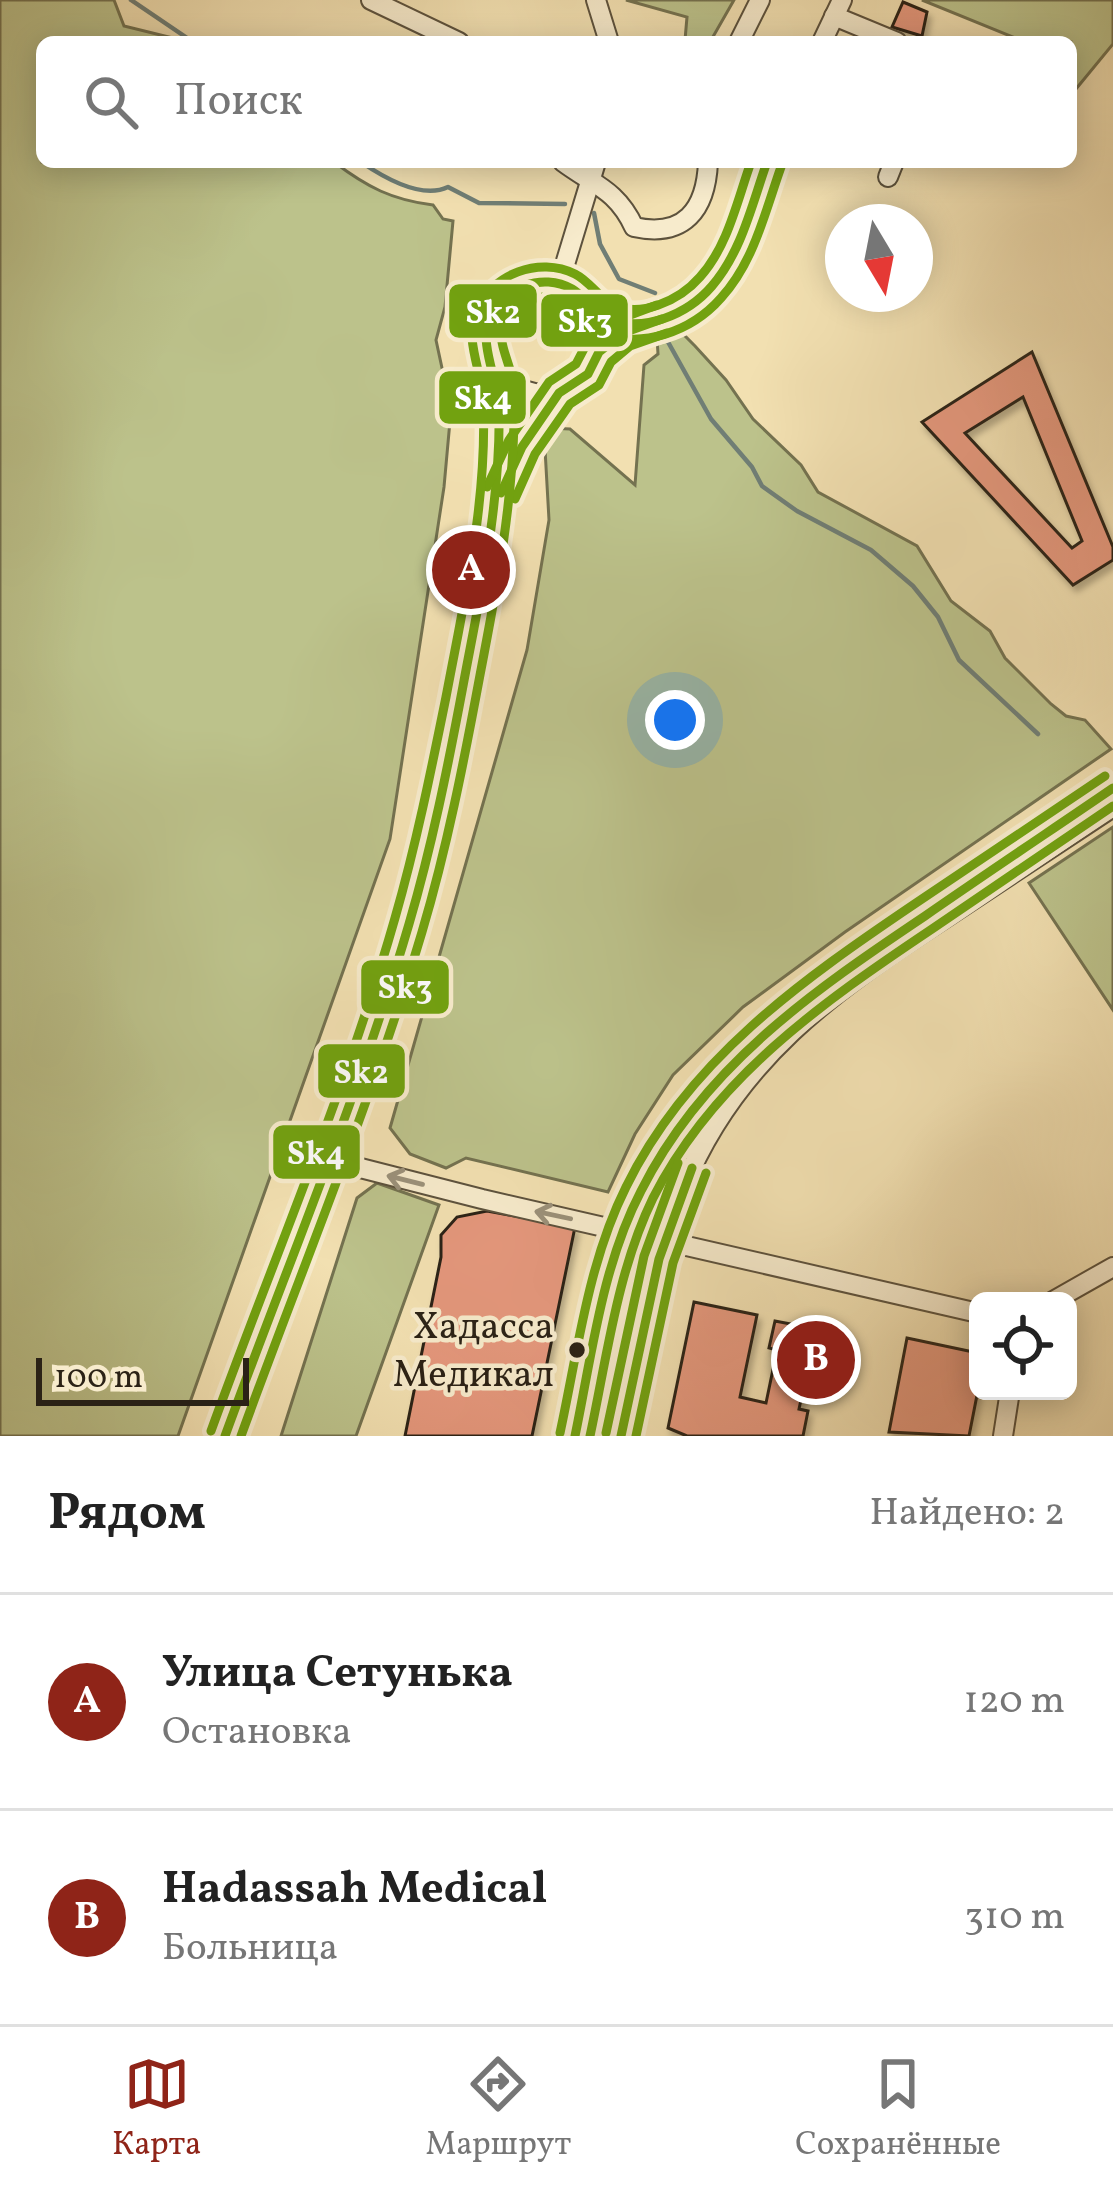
<!DOCTYPE html>
<html lang="ru">
<meta charset="utf-8">
<style>
:root{--surface:#fff;--page:#f6f6f6;--text:#222;--muted:#767676;--line:#e0e0e0;--accent:#8f2418}
body{margin:0;font-family:Vollkorn,serif;background:var(--page);color:var(--text)}
.controls{position:absolute;right:36px;bottom:36px;display:grid;overflow:hidden;border-radius:18px;box-shadow:0 6px 30px #0003}
.controls button{width:108px;height:108px;display:grid;place-items:center;padding:0;border:0;border-bottom:3px solid var(--line);background:var(--surface);color:var(--text);font:60px sans-serif}
.compass{position:absolute;left:825px;top:204px;width:108px;height:108px;border-radius:50%;background:var(--surface);box-shadow:0 6px 30px #0003;rotate:170deg}
.scale{position:absolute;left:36px;bottom:30px;width:213px;box-sizing:border-box;padding-left:12px;border:6px solid #2b2216;border-top:0;font-size:33px;line-height:42px;white-space:nowrap;color:#2b2216;-webkit-text-stroke:9px #f7ebcc;paint-order:stroke}
.you{position:absolute;left:675px;top:720px;width:42px;height:42px;margin:-30px;border:9px solid #fff;border-radius:50%;background:#1a73e8;box-shadow:0 0 0 18px #1a73e833}
.badge{display:grid;place-items:center;width:78px;height:78px;border-radius:50%;background:var(--accent);color:#fff;font-size:39px;font-weight:700}
.pin{position:absolute;translate:-50% -50%;border:6px solid #fff;box-shadow:0 3px 12px #0006}
.list{margin:0;padding:0;list-style:none}
h2{display:flex;justify-content:space-between;align-items:center;height:156px;margin:0;padding:0 48px;font-size:51px}
h2 small{font-size:39px;font-weight:400;color:var(--muted)}
.list li{display:grid;grid-template-columns:78px 1fr auto;gap:36px;align-items:center;box-sizing:border-box;height:216px;padding:0 48px;border-top:3px solid var(--line)}
.list b{display:block;font-size:45px;white-space:nowrap}
.list p{margin:0;font-size:39px;white-space:nowrap;color:var(--muted)}
.list em{font-size:39px;font-style:normal;color:var(--muted)}
.icon{flex:none;width:66px;height:66px;fill:none;stroke:currentColor;stroke-width:2;stroke-linecap:round;stroke-linejoin:round}
.map{position:relative;flex:none;width:1113px;height:1436px;overflow:hidden}
.search{position:absolute;background:var(--surface);box-shadow:0 6px 30px #0003;left:36px;right:36px;top:36px;height:132px;display:flex;align-items:center;gap:30px;box-sizing:border-box;padding:0 42px;border-radius:18px;color:var(--muted);font-size:45px}
.sheet{height:588px;background:var(--surface)}
nav{display:flex;justify-content:space-around;align-items:center;box-sizing:border-box;height:168px;border-top:3px solid var(--line);background:var(--surface);font-size:33px;color:var(--muted)}
nav a{display:grid;justify-items:center;gap:6px}
nav .on{color:var(--accent)}
.map>svg:first-child{display:block}
.green{fill:#bcc28b;stroke:#747250;stroke-width:3}
.lines{fill:none;stroke-linecap:round;stroke-linejoin:round}
.stream{stroke:#707e75;stroke-width:4.5}
.building{fill:#e4977b;stroke:#2b2216;stroke-width:3;fill-rule:evenodd;filter:url(#shadow)}
.minor-casing{stroke:#5d523d;stroke-width:22}
.minor{stroke:#f7ebcc;stroke-width:18}
.bus-1-casing{stroke:#f7ebcc;stroke-width:18}
.bus-2-casing{stroke:#f7ebcc;stroke-width:18}
.bus-3-casing{stroke:#f7ebcc;stroke-width:18}
.bus-1{stroke:#72a210;stroke-width:9}
.bus-2{stroke:#72a210;stroke-width:9}
.bus-3{stroke:#72a210;stroke-width:9}
.oneway{stroke:#9b917a}
.bus-dot{fill:#2b2216;stroke:#f7ebcc;stroke-width:4.5}
.labels{text-anchor:middle;dominant-baseline:central;stroke-width:9;stroke-linejoin:round;paint-order:stroke}
.bus-label{font-size:39px;fill:#2b2216;stroke:#f7ebcc;text-anchor:end}
.line-badge{stroke:#f7ebcc;stroke-width:4.5}
.badge-label{font-size:33px;text-anchor:middle;font-weight:bold;fill:#fff}
</style>
<div class="map">
<svg width="1113" height="1436" viewBox="0 0 1113 1436">
<defs>
<filter id="shadow"><feDropShadow dx="3.5" dy="6" stdDeviation="3" flood-color="#0004"/></filter>
</defs>
<rect width="100%" height="100%" fill="#f2e0b1"/>
<filter id="stains"><feTurbulence type="fractalNoise" baseFrequency=".00167" numOctaves="4"/><feColorMatrix values="0 0 0 0 .2 0 0 0 0 .09 0 0 0 0 .02 0 0 0 .5 -.17"/></filter>
<radialGradient id="worn" r=".72"><stop offset=".6" stop-color="#630" stop-opacity="0"/><stop offset="1" stop-color="#630" stop-opacity=".3"/></radialGradient>
<g class="green">
<path d="M0 0H114L124 26 189 42H42V162H334C367 187 392 200 433 205L443 219 453 221 445 307 436 340 451 410 444 487 390 839 178 1436H0Z"/>
<path d="M626 0H734L710 42H661L685 40 687 17Z"/>
<path d="M922 0H1113V44L1071 95V42H1025Z"/>
<path d="M671 331 682 333 695 346 726 380 753 419 801 465 818 492 917 546 951 601 990 631 1005 658 1051 704 1066 716 1085 720 1111 749 845 932 743 1007 673 1075 635 1134 608 1192 466 1158 446 1168 410 1154 390 1128 527 650 549 520 545 449 548 428 570 429 635 485 644 365 658 354 657 338Z"/>
<path d="M1113 827V1010L1029 883Z"/>
<path d="M377 1183 439 1205 356 1436H281L357 1198Z"/>
</g>
<g class="lines">
<g class="stream">
<path d="M131 0 193 42"/>
<path d="M361 162C383 177 421 200 448 187L479 203 565 204"/>
<path d="M594 213 600 244 619 279 655 293"/>
<path d="M663 333 711 419 752 467 762 486 797 511 871 550 913 586 938 617 959 660 1038 734"/>
</g>
</g>
<g class="building">
<path d="M903 2 927 12 922 36 892 27Z"/>
<path d="M1032 352 1113 547V560L1073 585 922 422ZM1023 397 1082 541 1072 548 965 433Z"/>
<path d="M487 1211 575 1227 532 1436H405L441 1257V1235L457 1217Z"/>
<path d="M694 1302 757 1315 740 1397 766 1403 777 1350 769 1348 775 1321 822 1330 817 1355 811 1354 799 1409 808 1411 803 1436H687L668 1428Z"/>
<path d="M907 1338 978 1353V1390L969 1436 889 1432Z"/>
</g>
<g class="lines">
<defs>
<g id="minor">
<path d="M371 0 459 42"/>
<path d="M596 0 609 42"/>
<path d="M834 16 897 42"/>
<path d="M739 42 760 0"/>
<path d="M822 42 842 0"/>
<path d="M563 162C594 185 617 190 634 227 684 238 706 210 708 162"/>
<path d="M888 177 894 162"/>
<path d="M559 284 596 162"/>
<path d="M599 352 641 324 686 309 717 282 740 237 767 162"/>
<path d="M495 369C544 425 622 379 592 310"/>
<path d="M498 499 522 447 559 393"/>
<path d="M329 1160 482 1199 978 1313"/>
<path d="M1053 1301 1113 1267"/>
<path d="M225 1436 385 1010 428 858 493 509 498 409 495 369 486 336 489 319 510 292 542 281 573 289 607 318 641 324"/>
<path d="M575 1436C590 1367 600 1295 624 1228 660 1132 735 1054 813 991L1113 788"/>
<path d="M621 1436C638 1353 651 1267 683 1188 735 1060 834 990 945 918 1001 881 1057 844 1113 807"/>
<path d="M1003 1436 1010 1391"/>
</g>
</defs>
<use href="#minor" class="minor-casing"/>
<use href="#minor" class="minor"/>
<defs>
<g id="bus-1">
<path d="M501 493 522 447 559 393 588 374 599 352 623 333 662 319"/>
<path d="M225 1436C287 1266 358 1098 409 924 432 846 448 766 463 686 480 595 501 501 499 408 498 380 479 344 489 319 501 287 543 272 572 289 586 297 592 312 607 318 643 334 688 314 712 286 742 251 752 204 767 162"/>
<path d="M575 1436C592 1354 602 1266 641 1191 703 1067 813 991 925 916 987 873 1050 831 1113 788"/>
<path d="M621 1436 659 1259 692 1168"/>
</g>
<g id="bus-2">
<path d="M515 499 535 454 570 404 599 385 611 362 630 346 667 333"/>
<path d="M241 1436C302 1268 371 1103 422 932 447 848 464 761 480 675 496 592 512 508 514 423 514 408 514 393 512 378 509 361 497 341 503 325 511 301 542 290 563 302 577 309 584 324 598 331 640 351 692 331 721 298 754 262 765 212 781 167"/>
<path d="M590 1436C607 1357 617 1272 653 1198 714 1078 823 1002 932 929 992 888 1053 847 1113 806"/>
<path d="M636 1436 673 1263 706 1173"/>
</g>
<g id="bus-3">
<path d="M487 487 509 440 549 382 576 364 587 343 614 321 657 305"/>
<path d="M211 1431C273 1260 345 1093 395 918 416 845 431 771 446 697 464 601 488 499 483 400 482 371 464 340 476 311 492 274 539 256 575 274 589 281 597 295 610 303 639 320 680 300 700 277 728 246 737 201 751 162"/>
<path d="M560 1433C578 1350 588 1263 626 1187 688 1060 802 980 916 903 979 861 1042 818 1105 776"/>
<path d="M606 1433 644 1256 678 1163"/>
</g>
</defs>
<use href="#bus-1" class="bus-1-casing"/>
<use href="#bus-2" class="bus-2-casing"/>
<use href="#bus-3" class="bus-3-casing"/>
<use href="#bus-1" class="bus-1"/>
<use href="#bus-2" class="bus-2"/>
<use href="#bus-3" class="bus-3"/>
</g>
<defs><path id="oneway-shaft" d="M-6 0H5M1.5-3L5.5 0L1.5 3" fill="none" stroke-width="1.6" stroke-linecap="round" stroke-linejoin="round" transform="scale(3)"/></defs>
<g class="oneway">
<use href="#oneway-shaft" transform="translate(405 1180) rotate(-166)"/>
<use href="#oneway-shaft" transform="translate(553 1215) rotate(-168)"/>
</g>
<circle class="bus-dot" cx="577" cy="1350" r="10"/>
<g class="labels">
<g class="bus-label">
<text x="554" y="1328">Хадасса<tspan x="554" dy="48">Медикал</tspan></text>
</g>
</g>
<g class="line-badge">
<rect x="447" y="282" width="92" height="58" rx="12" fill="#72a210"/>
<rect x="539" y="292" width="91" height="57" rx="12" fill="#72a210"/>
<rect x="437" y="369" width="91" height="57" rx="12" fill="#72a210"/>
<rect x="359" y="958" width="92" height="58" rx="12" fill="#72a210"/>
<rect x="316" y="1042" width="91" height="58" rx="12" fill="#72a210"/>
<rect x="271" y="1123" width="91" height="58" rx="12" fill="#72a210"/>
</g>
<g class="badge-label">
<text x="493" y="323">Sk2</text>
<text x="585" y="332">Sk3</text>
<text x="483" y="409">Sk4</text>
<text x="405" y="998">Sk3</text>
<text x="361" y="1083">Sk2</text>
<text x="316" y="1164">Sk4</text>
</g>
<rect width="100%" height="100%" filter="url(#stains)"/>
<rect width="100%" height="100%" fill="url(#worn)"/>
</svg>
<div class="controls">
<button><svg class="icon" aria-label="locate" viewBox="0 0 24 24"><circle cx="12" cy="12" r="6"/><path d="M12 2v4M12 18v4M2 12h4M18 12h4"/></svg></button>
</div>
<svg class="compass" viewBox="-18 -18 36 36"><path d="M0-13l5 13h-10z" fill="#e53935"/><path d="M0 13l5-13h-10z" fill="#767676"/></svg>
<div class="scale">100 m</div>
<div class="you"></div>
<div class="pin badge" style="left:471px;top:570px">A</div>
<div class="pin badge" style="left:816px;top:1360px">B</div>
<div class="search"><svg class="icon" aria-label="search" viewBox="0 0 24 24"><circle cx="10" cy="10" r="6"/><path d="M15 15l6 6"/></svg>Поиск</div>
</div>
<section class="sheet">
<h2>Рядом<small>Найдено: 2</small></h2>
<ul class="list">
<li><span class="badge">A</span><div><b>Улица Сетунька</b><p>Остановка</p></div><em>120 m</em></li>
<li><span class="badge">B</span><div><b>Hadassah Medical</b><p>Больница</p></div><em>310 m</em></li>
</ul>
</section>
<nav>
<a class="on"><svg class="icon" aria-label="map" viewBox="0 0 24 24"><path d="M3 6l6-2 6 2 6-2v14l-6 2-6-2-6 2zM9 4v14M15 6v14"/></svg>Карта</a>
<a><svg class="icon" aria-label="directions" viewBox="0 0 24 24"><path d="M12 3l9 9-9 9-9-9zM9 14v-3h6M13 9l2 2-2 2"/></svg>Маршрут</a>
<a><svg class="icon" aria-label="saved" viewBox="0 0 24 24"><path d="M7 4h10v16l-5-4-5 4z"/></svg>Сохранённые</a>
</nav>
